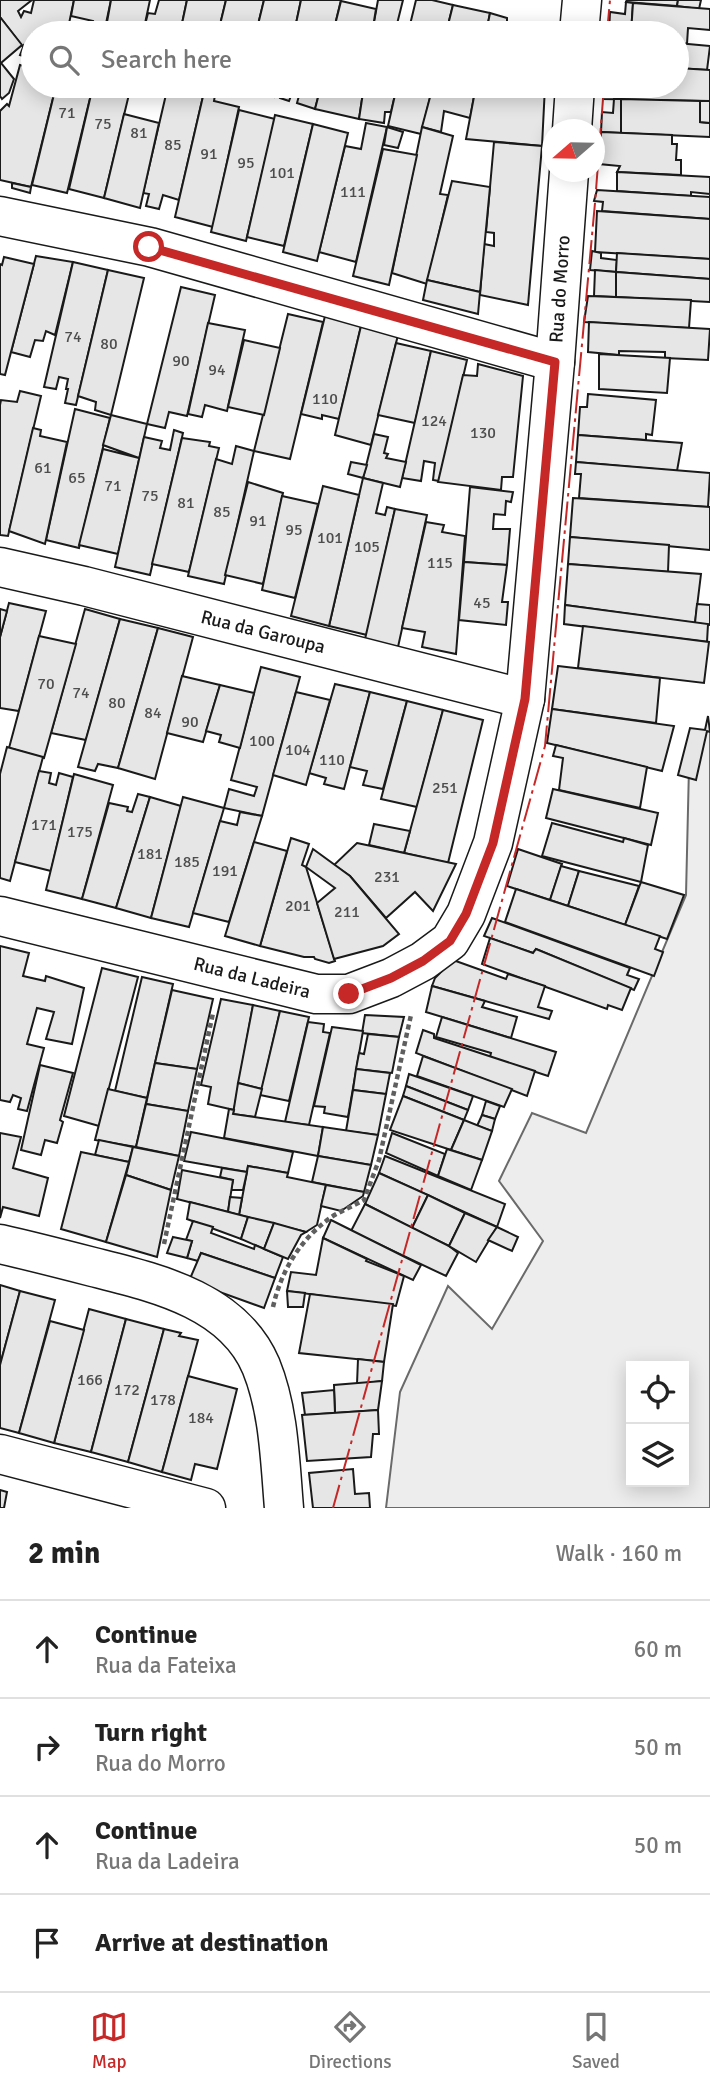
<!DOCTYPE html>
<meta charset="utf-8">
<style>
:root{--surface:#fff;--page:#f2f2f2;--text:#222;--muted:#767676;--line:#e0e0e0;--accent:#c62828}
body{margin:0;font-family:Signika,sans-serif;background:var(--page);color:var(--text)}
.controls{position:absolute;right:21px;bottom:21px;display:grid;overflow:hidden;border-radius:0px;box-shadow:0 4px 18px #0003}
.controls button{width:63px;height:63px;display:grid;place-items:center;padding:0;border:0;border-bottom:2px solid var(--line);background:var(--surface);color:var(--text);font:35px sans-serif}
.compass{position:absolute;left:542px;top:119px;width:63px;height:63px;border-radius:50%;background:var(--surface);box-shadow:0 4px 18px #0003;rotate:250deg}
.stop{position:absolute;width:21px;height:21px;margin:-16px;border:5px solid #c62828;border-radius:50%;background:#fff}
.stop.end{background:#c62828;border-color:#fff;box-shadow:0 2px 7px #0008}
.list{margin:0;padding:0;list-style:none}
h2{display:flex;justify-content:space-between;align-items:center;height:91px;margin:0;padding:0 28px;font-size:30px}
h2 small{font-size:23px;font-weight:400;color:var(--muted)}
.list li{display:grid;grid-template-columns:46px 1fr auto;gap:21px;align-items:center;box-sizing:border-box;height:98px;padding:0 28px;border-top:2px solid var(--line)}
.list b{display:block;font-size:26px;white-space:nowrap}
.list p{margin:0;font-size:23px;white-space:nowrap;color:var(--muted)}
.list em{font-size:23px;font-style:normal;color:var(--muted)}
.icon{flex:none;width:38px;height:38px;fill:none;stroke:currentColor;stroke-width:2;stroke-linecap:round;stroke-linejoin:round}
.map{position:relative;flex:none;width:710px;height:1508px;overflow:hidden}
.search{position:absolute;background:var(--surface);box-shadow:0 4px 18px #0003;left:21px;right:21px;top:21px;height:77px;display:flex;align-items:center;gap:18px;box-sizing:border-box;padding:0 24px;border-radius:38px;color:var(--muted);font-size:26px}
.sheet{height:483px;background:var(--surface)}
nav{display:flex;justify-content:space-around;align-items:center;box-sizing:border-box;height:98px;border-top:2px solid var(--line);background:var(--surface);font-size:19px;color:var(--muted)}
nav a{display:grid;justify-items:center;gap:4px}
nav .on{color:var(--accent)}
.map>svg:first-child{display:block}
.built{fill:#ededed;stroke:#6a6a6a;stroke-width:2;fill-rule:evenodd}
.building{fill:#e6e6e6;stroke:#1a1a1a;stroke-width:2}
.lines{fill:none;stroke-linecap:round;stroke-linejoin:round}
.street-casing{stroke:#1a1a1a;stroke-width:41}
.path{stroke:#5f5f5f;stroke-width:4.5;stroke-dasharray:5 3.5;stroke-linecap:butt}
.street{stroke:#fff;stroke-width:38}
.power{stroke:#c62828;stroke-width:2;stroke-dasharray:24 5 3.5 5;stroke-linecap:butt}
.route{stroke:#c62828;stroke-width:9}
.labels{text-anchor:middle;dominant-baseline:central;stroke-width:5;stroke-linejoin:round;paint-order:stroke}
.number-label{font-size:16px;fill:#4d4d4d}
.street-label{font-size:19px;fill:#1a1a1a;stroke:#fff}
</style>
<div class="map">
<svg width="710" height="1508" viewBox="0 0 710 1508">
<rect width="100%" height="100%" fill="#fff"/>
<path class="built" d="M710 725V1508H386L400 1392 448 1286 492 1329 543 1241 499 1181 532 1113 586 1133 686 895 689 767ZM631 1366H684V1482H631Z"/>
<g class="building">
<path d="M0 0H32L18 11 21 17 24 11 31 13 34 0H74L67 33H33V47L24 45 23 47 0 17Z"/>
<path d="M74 0H111L104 33H88L90 28 92 29 93 21 71 16Z"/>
<path d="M111 0H150L143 33H126L127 28 107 22Z"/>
<path d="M159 0H187L180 33H143L148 13 155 14Z"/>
<path d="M187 0H226L218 33H180Z"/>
<path d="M226 0H264L256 33H218Z"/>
<path d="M264 0H301L294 33H256Z"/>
<path d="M301 0H341L333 33H294Z"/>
<path d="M378 0H403L397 24 410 27 408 33H372Z"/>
<path d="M416 0H432L453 5 446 33H408Z"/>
<path d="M627 0H678L677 6 626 2Z"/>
<path d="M678 0H701L699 9 677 6Z"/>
<path d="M341 1 376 9 372 33H333Z"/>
<path d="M626 2 633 3 631 33H609L610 12 625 14Z"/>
<path d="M633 3 710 9V30L688 28 687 44 677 43V33H631Z"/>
<path d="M453 5 490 13 486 33H446Z"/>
<path d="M490 13 507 18V22L549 28 548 33H486Z"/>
<path d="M0 17 22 45 1 63 14 79 9 93 2 99 0 96Z"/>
<path d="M677 43 710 46 707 70 677 68Z"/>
<path d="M24 45 33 47V59L20 55Z"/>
<path d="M20 65 33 68V86H56L31 187 0 180V111L7 104 9 106Z"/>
<path d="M677 68 710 70V101L603 99 604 86H677Z"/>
<path d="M56 86H93L67 193 32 185Z"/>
<path d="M93 86H131L104 198 69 189Z"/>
<path d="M168 86 204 92 179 200 163 195 159 209 146 206 149 194 143 193Z"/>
<path d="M244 86H277L274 97Z"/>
<path d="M282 86H321L315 109 297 103 300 92 294 88 289 101 280 98Z"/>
<path d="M321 86H364L359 119 315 109Z"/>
<path d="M364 86H397L391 112H385L384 123 359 119Z"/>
<path d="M397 86H433L421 134 388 126Z"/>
<path d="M433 86H476L470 118 444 111 441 132 422 127Z"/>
<path d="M476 86H545L542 146 466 139Z"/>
<path d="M204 92 215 95 214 101 239 107 213 227 175 217Z"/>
<path d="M614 99H621V133L601 132 602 112 613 113Z"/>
<path d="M621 99 700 101V122L710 123V137L621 133Z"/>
<path d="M700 101H710V123L700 122Z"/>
<path d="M239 110 275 119 246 241 211 232Z"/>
<path d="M124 114 159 123 140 208 104 198Z"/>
<path d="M275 115 313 124 284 246 247 237Z"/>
<path d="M366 123 387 127 356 262 319 252 345 146 361 149Z"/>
<path d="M313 124 348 133 317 261 283 252Z"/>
<path d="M387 127 403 132 398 148 384 145Z"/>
<path d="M422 127 453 136 440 194 448 195 427 284 392 273Z"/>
<path d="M601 132 672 135V144H677L676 160H681V175L617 172 620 166 599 164Z"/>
<path d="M494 142 542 146 528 305 480 295 484 244 494 246V233L486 232Z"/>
<path d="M383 149 417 155 389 285 353 276Z"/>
<path d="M617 172 710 177V197V194L691 192V196L617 191Z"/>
<path d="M452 181 490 187 480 292 427 280Z"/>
<path d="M12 183 31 187 30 193 12 188Z"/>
<path d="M597 190 710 197V219L602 211 603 202 594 201Z"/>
<path d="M597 211 710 219V259L595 252Z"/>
<path d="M592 251 601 253V258L617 260 616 272 590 270Z"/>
<path d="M617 253 710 259V279L616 272Z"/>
<path d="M36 256 73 262 55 335 46 331 43 341 35 340 30 357 11 352Z"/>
<path d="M4 257 34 264 5 375 0 374V264L2 265Z"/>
<path d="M73 262 108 270 76 405 65 403 68 389H66L68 379 59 377 56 389 44 387Z"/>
<path d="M108 270 144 278 111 415 95 410 96 402 78 396Z"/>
<path d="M595 270 616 272V297L594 296Z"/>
<path d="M616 272 710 279V302L616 297Z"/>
<path d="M427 280 480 292 478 314 423 300Z"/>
<path d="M181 287 215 295 187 416 169 412 165 428 147 424Z"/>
<path d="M588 296 691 300 689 328 584 322Z"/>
<path d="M288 314 323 322 290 459 254 451Z"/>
<path d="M325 316 361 326 339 419 322 415V419L301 414Z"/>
<path d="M589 322 710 329 708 360 665 358V352L619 351V355L588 352Z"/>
<path d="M208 323 245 330 227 411 205 405 202 417 188 414Z"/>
<path d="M361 326 398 335 371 445 335 435Z"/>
<path d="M244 340 280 348 264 415 228 407Z"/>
<path d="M396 343 431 351 415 423 378 415Z"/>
<path d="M431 351 467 360 439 481 433 480 435 463 424 461 421 481 402 478Z"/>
<path d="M599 354 670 358 667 393 599 389Z"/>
<path d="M478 364 523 376 513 477H502L501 490 438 482 463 375 477 376Z"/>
<path d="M20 391 41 396 8 536 0 535V405L1 400 17 402Z"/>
<path d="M588 394 656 400 652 435 646 434V440L578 435 580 407H587Z"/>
<path d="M75 409 110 418 79 548 46 540Z"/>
<path d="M111 415 147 424 118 554 79 545 103 449 139 458 103 445Z"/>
<path d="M33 428 41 430 40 436 67 442 45 544 9 531Z"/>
<path d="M174 430 183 433 150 575 115 567 144 437 162 441 160 448 170 450Z"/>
<path d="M374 434 388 437 384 453 388 454 386 458 406 462 400 487 363 478Z"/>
<path d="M578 435 682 443 677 471 576 462Z"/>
<path d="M182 438 210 442 209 446 219 448 189 572 152 564Z"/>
<path d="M236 446 254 451 224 584 188 576 216 459 232 464Z"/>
<path d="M351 462 367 465 363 478 348 474Z"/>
<path d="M576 462 710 473 708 507 579 498 581 474H575Z"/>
<path d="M363 478 383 483 376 513 385 515 387 507 395 509 367 635 329 626Z"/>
<path d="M248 482 283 493 263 584 225 575Z"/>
<path d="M323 486 359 495 329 626 291 616Z"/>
<path d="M470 487 513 492 511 502 506 501 505 515 494 514 493 529H510L507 565 464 562Z"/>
<path d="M282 496 318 504 295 598 262 590Z"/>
<path d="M573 498 710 507V550L570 537Z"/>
<path d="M395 509 427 515 398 647 365 639Z"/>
<path d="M426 522 444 525 442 532 465 536 456 654 422 647 425 632 402 628Z"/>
<path d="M570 537 669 545 668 572 568 564Z"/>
<path d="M464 562 507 565 502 602H508L506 625 459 620Z"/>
<path d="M568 564 701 574 695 623 565 605Z"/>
<path d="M9 603 46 611 19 711 0 708V637Z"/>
<path d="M697 604 710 605V625L695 623Z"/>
<path d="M565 605 708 624 707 642 564 624Z"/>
<path d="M0 609 7 611 0 637Z"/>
<path d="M85 609 120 619 86 740 51 733Z"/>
<path d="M120 619 158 628 118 768 98 764 95 771 78 767Z"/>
<path d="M583 626 709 642 704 683 578 668Z"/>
<path d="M158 628 193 637 155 779 118 768Z"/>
<path d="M39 636 76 644 44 758 9 748Z"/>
<path d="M558 666 660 678 656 723 552 709Z"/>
<path d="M261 667 300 677 262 816 224 808 229 789 254 796 257 787 231 780Z"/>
<path d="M182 676 220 685 203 742 167 733Z"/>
<path d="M335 684 370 692 344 789 324 784 326 778 309 773Z"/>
<path d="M220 685 254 693 240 748 219 742 221 735 206 731Z"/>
<path d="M296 692 330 700 306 785 273 775Z"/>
<path d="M370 692 407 701 383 789 363 785 367 771 350 767Z"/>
<path d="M407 701 443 710 417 807 381 799Z"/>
<path d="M552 709 674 726 662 771 547 743Z"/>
<path d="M443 710 483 720 448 863 404 853Z"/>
<path d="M708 716 710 732 707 731 696 780 678 775 690 728 705 730Z"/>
<path d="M556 745 647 767 640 808 559 790 563 758 553 756Z"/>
<path d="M7 747 43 757 10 881 0 878V774Z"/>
<path d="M39 771 51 773 49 783 56 785 59 773 73 777 51 871 15 862Z"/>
<path d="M74 774 113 785 82 899 46 890Z"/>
<path d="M553 789 658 813 651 845 546 818Z"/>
<path d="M138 794 150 797 116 908 82 899 109 803 128 807 127 811 132 812Z"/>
<path d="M150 797 181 806 151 918 116 908Z"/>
<path d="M183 797 224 808 189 927 151 918Z"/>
<path d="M240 812 262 816 229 922 193 913 220 821 237 825Z"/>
<path d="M552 823 623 842 624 838 648 845 641 882 542 856Z"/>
<path d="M374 824 410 831 404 853 369 845Z"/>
<path d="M291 838 309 844 302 865 306 867 335 961 329 963 315 959 314 957H304L260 946Z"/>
<path d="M254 842 287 851 260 946 225 936Z"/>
<path d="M357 843 456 864 433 911 415 892 386 918 350 876 334 865Z"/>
<path d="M313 849 350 876 399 934 383 946 334 959 317 903 335 888 306 867Z"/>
<path d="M518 849 562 864 550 900 507 886Z"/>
<path d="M561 866 579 871 568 906 550 900Z"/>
<path d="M579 871 639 886 625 925 568 906Z"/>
<path d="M641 882 684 895 667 939 625 925Z"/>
<path d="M516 889 660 936 655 949 663 952 654 976 505 922Z"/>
<path d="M492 918 630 968 627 975 639 979 634 990 536 949 533 953 484 936Z"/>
<path d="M490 938 533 953 536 949 631 988 622 1010 608 1005 607 1009 482 964Z"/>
<path d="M0 946 29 953 23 976 45 981 46 976 84 988 72 1044 46 1039 54 1012 37 1008 27 1044 44 1048 27 1111 18 1109 21 1098 13 1095 10 1102 0 1100Z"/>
<path d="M453 960 506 979 508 974 545 986 538 1007 552 1011 549 1019 432 986 435 978Z"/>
<path d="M102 968 138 977 99 1126 64 1116Z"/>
<path d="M142 977 173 984 147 1098 115 1091Z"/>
<path d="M432 986 485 1001 482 1007 517 1017 511 1038 426 1012Z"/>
<path d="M172 990 213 999 197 1069 155 1063Z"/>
<path d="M221 999 253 1005 234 1110 208 1104 211 1087 201 1085Z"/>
<path d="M253 1005 280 1011 262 1089 238 1083Z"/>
<path d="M280 1011 309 1017 289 1101 260 1095Z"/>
<path d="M365 1015 404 1017 399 1037 362 1033Z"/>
<path d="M442 1017 556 1052 548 1076 490 1057 491 1053 436 1037Z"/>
<path d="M308 1022 324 1024 323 1032 330 1033 309 1125 285 1122Z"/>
<path d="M332 1027 363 1031 348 1117 324 1113 325 1107 314 1106Z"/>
<path d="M423 1030 434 1034V1038L535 1071 527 1096 416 1053Z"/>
<path d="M368 1034 399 1037 392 1073 356 1069 359 1053 364 1054Z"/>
<path d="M423 1056 512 1089 504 1107 417 1076Z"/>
<path d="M155 1063 197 1069 188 1111 146 1104Z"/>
<path d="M40 1065 73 1073 60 1120 63 1122 57 1143 45 1140 41 1155 21 1150Z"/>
<path d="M356 1069 390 1073 386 1094 353 1090Z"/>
<path d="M409 1074 473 1096 468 1110 406 1086Z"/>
<path d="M238 1083 262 1089 255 1117 233 1114Z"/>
<path d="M406 1086 468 1110 464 1120 403 1096Z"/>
<path d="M108 1089 147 1098 136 1147 95 1140Z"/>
<path d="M353 1090 386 1094 378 1135 346 1131Z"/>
<path d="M403 1096 464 1120 451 1150 390 1130Z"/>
<path d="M486 1101 500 1106 495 1119 482 1115Z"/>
<path d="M146 1104 188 1111 179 1156 136 1147Z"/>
<path d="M229 1109 234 1110 233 1114 323 1127 318 1156 224 1138Z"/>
<path d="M482 1115 495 1119 492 1131 477 1126Z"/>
<path d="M464 1120 492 1131 482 1160 451 1150Z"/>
<path d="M323 1127 378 1135 371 1165 318 1156Z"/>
<path d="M191 1132 293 1152 288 1173 248 1166 247 1172 184 1161Z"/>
<path d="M0 1133 21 1137 13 1168 48 1178 39 1216 3 1207 0 1218Z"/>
<path d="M392 1133 445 1154 438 1176 386 1153Z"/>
<path d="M99 1140 133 1147 129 1162 95 1155Z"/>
<path d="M133 1147 179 1156 171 1190 126 1175Z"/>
<path d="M447 1149 482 1160 471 1190 438 1176Z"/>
<path d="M81 1152 129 1162 106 1242 61 1229Z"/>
<path d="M318 1156 371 1165 364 1192 312 1182Z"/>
<path d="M385 1156 505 1204 497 1227 379 1173Z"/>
<path d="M248 1166 288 1173 287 1177 326 1185 317 1225 306 1232 239 1215Z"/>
<path d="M222 1168 247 1172 243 1190H231L233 1180 220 1177Z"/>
<path d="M182 1170 233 1180 228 1212 177 1199Z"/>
<path d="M379 1173 428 1195 412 1228 365 1204Z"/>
<path d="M126 1175 171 1190 157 1257 106 1242Z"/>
<path d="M326 1185 364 1192 363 1196 341 1211 321 1206Z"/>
<path d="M428 1195 465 1213 449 1246 412 1228Z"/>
<path d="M230 1197 242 1198 239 1215 228 1212Z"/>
<path d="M190 1202 248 1217 241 1239 187 1219Z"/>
<path d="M365 1204 449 1246 458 1253 446 1276 351 1231Z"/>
<path d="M465 1213 497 1227 476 1262 449 1246Z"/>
<path d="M248 1217 274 1223 264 1249 241 1239Z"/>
<path d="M331 1220 421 1265 413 1280 323 1238Z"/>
<path d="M193 1221 213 1227 211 1233 254 1249 255 1245 283 1257 275 1278 201 1253 198 1261 187 1258 192 1241 186 1240Z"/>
<path d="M274 1223 306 1232 301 1235 288 1259 264 1249Z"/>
<path d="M497 1227 518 1237 512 1251 488 1240Z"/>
<path d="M173 1237 192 1241 187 1258 167 1253Z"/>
<path d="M323 1238 367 1259 366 1261 404 1276 396 1306 287 1291 291 1272 316 1275Z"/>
<path d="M201 1253 275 1278 264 1308 189 1281Z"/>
<path d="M0 1285 20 1291 0 1365Z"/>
<path d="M20 1291 55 1300 19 1433 0 1428V1365Z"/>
<path d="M287 1291 305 1293 303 1307H288Z"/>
<path d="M310 1294 393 1304 384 1362 299 1353Z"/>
<path d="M89 1309 126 1319 91 1452 54 1443Z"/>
<path d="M126 1319 164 1329 128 1462 91 1452Z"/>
<path d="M50 1321 84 1330 54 1443 19 1433Z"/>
<path d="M164 1329 181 1333 179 1336 198 1340 162 1472 128 1462Z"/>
<path d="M358 1359 384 1362 382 1381 357 1384Z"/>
<path d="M188 1376 237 1389 217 1469 195 1464 191 1480 162 1472Z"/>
<path d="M382 1381 378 1410 335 1413 334 1385Z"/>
<path d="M334 1390 335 1413 305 1415 302 1393Z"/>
<path d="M378 1410 379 1434H373L371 1457 307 1461 302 1415Z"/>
<path d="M353 1469 355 1494 369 1493 370 1508H313L309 1473Z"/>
<path d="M0 1490 7 1492 4 1508H0Z"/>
</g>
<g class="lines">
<defs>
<g id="street">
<path d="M579 33 582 0"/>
<path d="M572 130 575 86"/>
<path d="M0 216 150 247 555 362"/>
<path d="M0 567 84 586 525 699"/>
<path d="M0 916 316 994H349L391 978 423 961 450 941 466 914 493 843 525 699 555 362 569 172"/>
<path d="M0 1244C31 1251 62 1259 93 1267 156 1283 233 1300 261 1366 279 1410 280 1461 284 1508"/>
<path d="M0 1454 206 1508"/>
</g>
</defs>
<use href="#street" class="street-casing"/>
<g class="path">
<path d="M164 1244 213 1013"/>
<path d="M273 1307C281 1272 298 1243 326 1221 337 1212 352 1207 364 1200L379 1160 411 1015"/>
</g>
<use href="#street" class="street"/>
<g class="power">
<path d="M607 33 610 0"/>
<path d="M333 1508 545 746 595 203 604 86"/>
</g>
</g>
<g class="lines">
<path class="route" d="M149 247 555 362 525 699 493 843 466 914 450 941 423 961 391 978 349 994"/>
</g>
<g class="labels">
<g class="number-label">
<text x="67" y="113">71</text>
<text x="103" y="124">75</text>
<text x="139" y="133">81</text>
<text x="173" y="145">85</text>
<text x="209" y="154">91</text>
<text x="246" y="163">95</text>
<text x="282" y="173">101</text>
<text x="353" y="192">111</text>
<text x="73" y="337">74</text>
<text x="109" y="344">80</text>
<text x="181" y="361">90</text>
<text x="217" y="370">94</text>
<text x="325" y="399">110</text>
<text x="434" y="421">124</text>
<text x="483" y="433">130</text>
<text x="43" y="468">61</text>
<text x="77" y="478">65</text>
<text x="113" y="486">71</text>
<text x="150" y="496">75</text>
<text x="186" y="503">81</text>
<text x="222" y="512">85</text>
<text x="258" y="521">91</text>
<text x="294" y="530">95</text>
<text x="330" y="538">101</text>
<text x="367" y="547">105</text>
<text x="440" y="563">115</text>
<text x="482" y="603">45</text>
<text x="46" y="684">70</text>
<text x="81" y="693">74</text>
<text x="117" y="703">80</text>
<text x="153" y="713">84</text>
<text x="190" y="722">90</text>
<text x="262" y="741">100</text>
<text x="298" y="750">104</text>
<text x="332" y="760">110</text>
<text x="445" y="788">251</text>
<text x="44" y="825">171</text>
<text x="80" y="832">175</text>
<text x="150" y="854">181</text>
<text x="187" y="862">185</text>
<text x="225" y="871">191</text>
<text x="387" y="877">231</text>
<text x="298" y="906">201</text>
<text x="347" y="912">211</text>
<text x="90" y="1380">166</text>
<text x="127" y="1390">172</text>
<text x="163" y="1400">178</text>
<text x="201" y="1418">184</text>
</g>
<g class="street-label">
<text transform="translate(560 289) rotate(-86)">Rua do Morro</text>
<text transform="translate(263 632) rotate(14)">Rua da Garoupa</text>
<text transform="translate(252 978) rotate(14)">Rua da Ladeira</text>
</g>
</g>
</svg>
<div class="controls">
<button><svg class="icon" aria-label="locate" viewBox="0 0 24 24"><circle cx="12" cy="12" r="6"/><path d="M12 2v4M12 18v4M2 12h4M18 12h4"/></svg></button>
<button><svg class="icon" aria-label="layers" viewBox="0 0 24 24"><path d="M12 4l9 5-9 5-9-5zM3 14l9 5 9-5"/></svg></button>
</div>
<svg class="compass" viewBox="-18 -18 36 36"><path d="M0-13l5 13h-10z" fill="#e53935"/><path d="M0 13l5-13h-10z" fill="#767676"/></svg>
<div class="stop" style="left:149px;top:247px"></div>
<div class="stop end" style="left:349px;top:994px"></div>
<div class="search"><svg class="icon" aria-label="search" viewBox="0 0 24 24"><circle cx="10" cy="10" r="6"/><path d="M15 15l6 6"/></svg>Search here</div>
</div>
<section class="sheet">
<h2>2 min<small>Walk · 160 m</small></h2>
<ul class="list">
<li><svg class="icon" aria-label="ahead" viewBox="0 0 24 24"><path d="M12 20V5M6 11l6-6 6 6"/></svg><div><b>Continue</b><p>Rua da Fateixa</p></div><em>60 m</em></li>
<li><svg class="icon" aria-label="right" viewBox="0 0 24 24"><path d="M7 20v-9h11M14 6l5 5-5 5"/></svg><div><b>Turn right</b><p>Rua do Morro</p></div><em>50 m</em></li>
<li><svg class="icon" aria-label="ahead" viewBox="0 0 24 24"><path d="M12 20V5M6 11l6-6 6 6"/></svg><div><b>Continue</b><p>Rua da Ladeira</p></div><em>50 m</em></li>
<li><svg class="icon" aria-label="arrive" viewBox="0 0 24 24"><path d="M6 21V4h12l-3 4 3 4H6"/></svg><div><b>Arrive at destination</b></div></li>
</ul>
</section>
<nav>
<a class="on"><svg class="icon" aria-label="map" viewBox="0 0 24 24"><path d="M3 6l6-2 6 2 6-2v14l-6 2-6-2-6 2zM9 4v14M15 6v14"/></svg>Map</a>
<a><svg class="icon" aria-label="directions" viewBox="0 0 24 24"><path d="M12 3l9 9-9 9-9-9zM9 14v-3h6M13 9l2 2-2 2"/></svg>Directions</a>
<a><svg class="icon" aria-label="saved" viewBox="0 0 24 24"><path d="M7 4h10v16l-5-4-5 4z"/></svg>Saved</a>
</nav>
